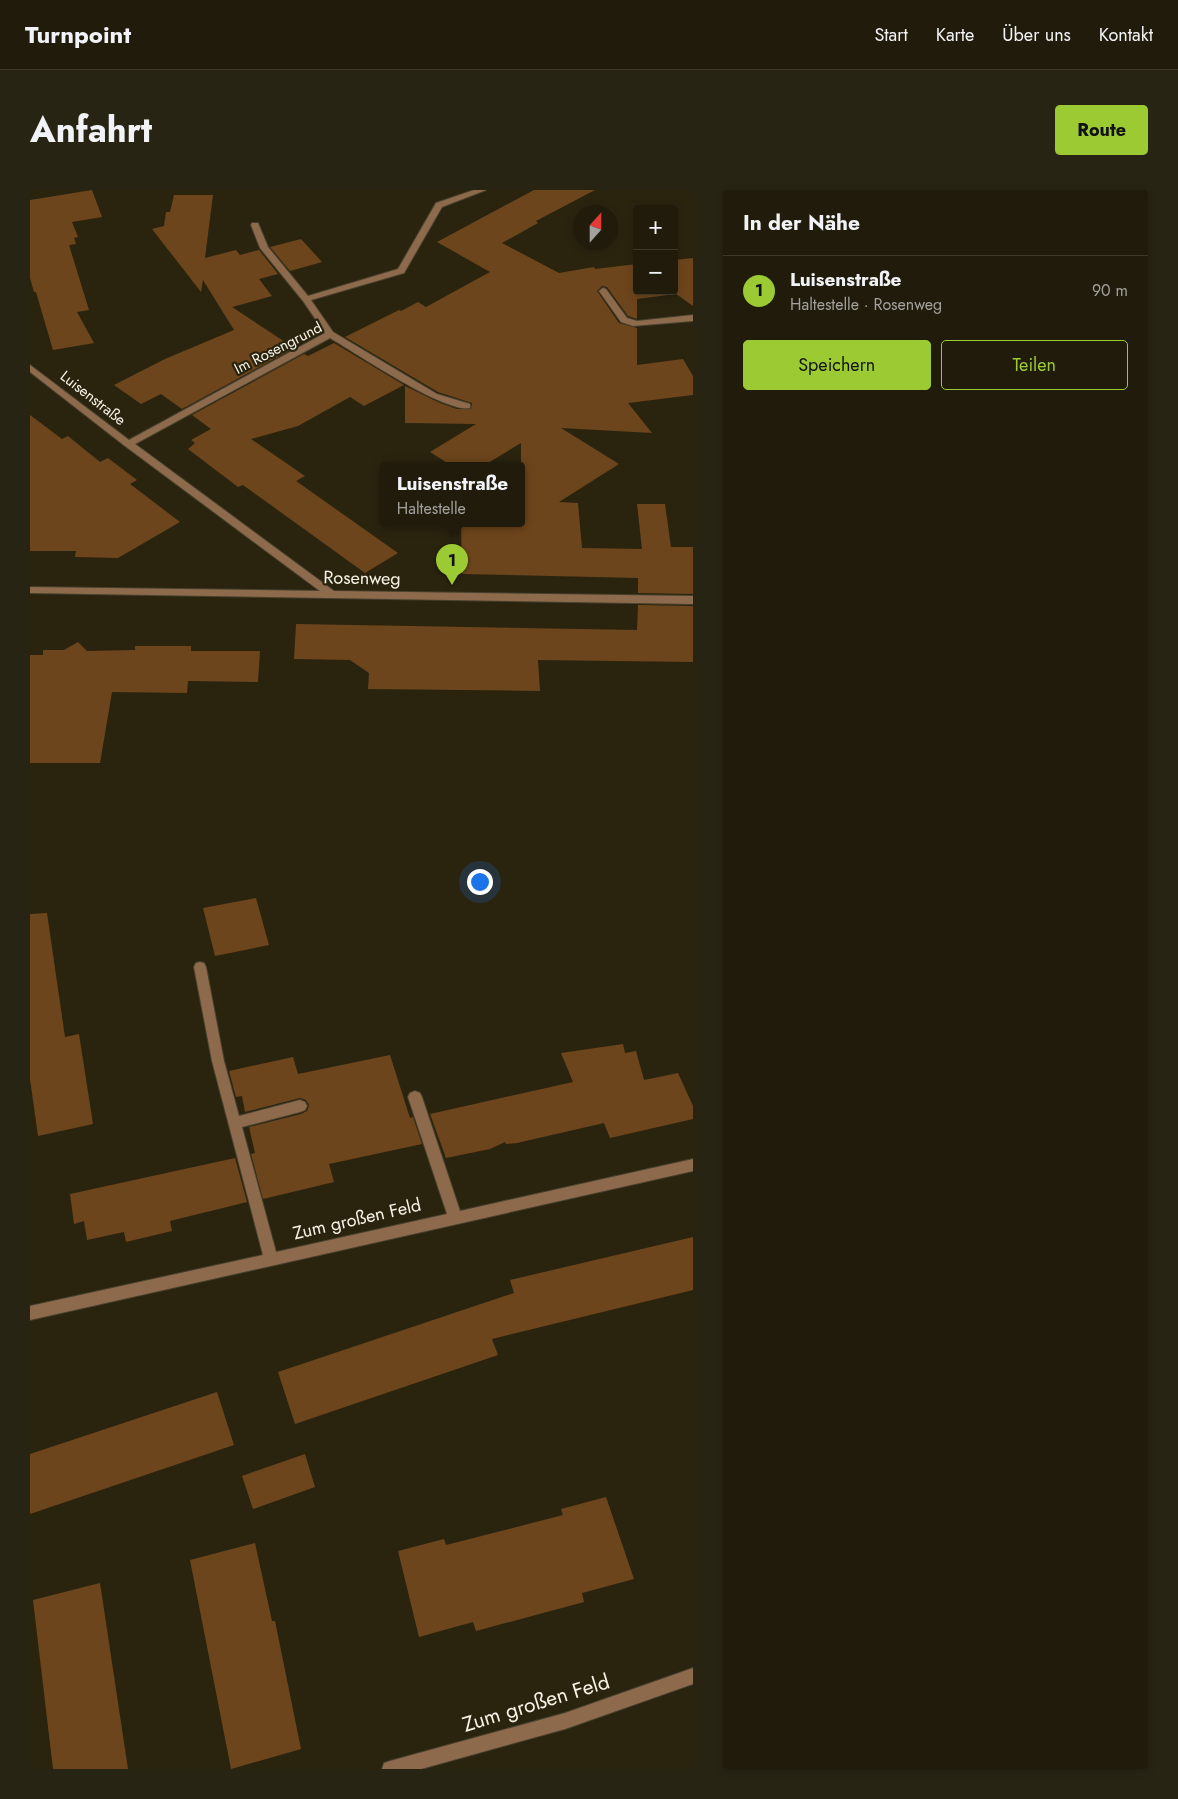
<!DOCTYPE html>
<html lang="de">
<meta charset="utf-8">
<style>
:root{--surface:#201b0b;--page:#282414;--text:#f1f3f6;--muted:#a2a19d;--line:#3d392c;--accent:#9cca32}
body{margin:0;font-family:Jost,sans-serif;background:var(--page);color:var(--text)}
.controls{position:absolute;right:15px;top:15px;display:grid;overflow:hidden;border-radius:5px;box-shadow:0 2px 8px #0003}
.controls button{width:45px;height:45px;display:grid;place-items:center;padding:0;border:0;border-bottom:1px solid var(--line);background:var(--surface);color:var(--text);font:25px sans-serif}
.compass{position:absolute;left:543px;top:15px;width:45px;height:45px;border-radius:50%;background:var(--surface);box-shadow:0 2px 8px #0003;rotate:21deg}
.you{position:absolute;left:449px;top:691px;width:18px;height:18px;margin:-12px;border:4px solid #fff;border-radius:50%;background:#1a73e8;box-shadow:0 0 0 8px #1a73e833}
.badge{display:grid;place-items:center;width:32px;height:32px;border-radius:50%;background:var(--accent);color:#111;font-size:16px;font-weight:700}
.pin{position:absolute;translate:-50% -41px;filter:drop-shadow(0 1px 2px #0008)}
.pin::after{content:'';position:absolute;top:26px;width:18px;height:15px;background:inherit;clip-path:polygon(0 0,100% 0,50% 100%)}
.popup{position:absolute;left:350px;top:272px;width:145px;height:65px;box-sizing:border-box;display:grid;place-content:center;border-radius:5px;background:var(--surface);filter:drop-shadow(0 1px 4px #0005);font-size:16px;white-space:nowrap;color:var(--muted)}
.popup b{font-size:19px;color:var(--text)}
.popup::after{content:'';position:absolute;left:50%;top:100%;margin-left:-10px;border:10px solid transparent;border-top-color:var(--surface)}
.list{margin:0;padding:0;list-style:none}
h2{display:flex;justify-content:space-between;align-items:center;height:65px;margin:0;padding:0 20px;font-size:21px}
h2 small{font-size:16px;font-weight:400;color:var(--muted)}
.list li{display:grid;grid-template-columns:32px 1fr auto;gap:15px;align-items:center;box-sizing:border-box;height:70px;padding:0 20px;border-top:1px solid var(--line)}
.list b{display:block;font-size:19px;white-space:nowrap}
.list p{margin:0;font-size:16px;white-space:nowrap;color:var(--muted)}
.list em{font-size:16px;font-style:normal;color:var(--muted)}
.actions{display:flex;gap:10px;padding:15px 20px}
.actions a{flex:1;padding:11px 0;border:1px solid var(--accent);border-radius:5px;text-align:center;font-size:18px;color:var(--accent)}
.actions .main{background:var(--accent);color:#111}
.map{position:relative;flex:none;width:663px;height:1579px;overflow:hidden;border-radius:5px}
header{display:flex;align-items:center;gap:30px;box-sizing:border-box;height:70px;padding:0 25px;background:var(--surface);border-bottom:1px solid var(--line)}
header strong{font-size:24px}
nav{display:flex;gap:28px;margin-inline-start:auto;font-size:18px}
.intro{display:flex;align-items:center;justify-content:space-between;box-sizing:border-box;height:120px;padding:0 30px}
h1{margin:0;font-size:35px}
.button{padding:12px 22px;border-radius:5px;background:var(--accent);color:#111;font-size:18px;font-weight:700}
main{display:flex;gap:30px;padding:0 30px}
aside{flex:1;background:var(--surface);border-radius:5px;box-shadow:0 2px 8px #0003}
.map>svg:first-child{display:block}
.building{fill:#6d451c}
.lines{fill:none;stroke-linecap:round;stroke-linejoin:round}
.minor-casing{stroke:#47412d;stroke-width:2}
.minor{fill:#8e6a4d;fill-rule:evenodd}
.labels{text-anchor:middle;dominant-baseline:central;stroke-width:4.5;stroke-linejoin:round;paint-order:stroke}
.far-street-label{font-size:15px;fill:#f7f4e7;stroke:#2a240f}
.street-label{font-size:18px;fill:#f7f4e7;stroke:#2a240f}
.near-street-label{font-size:21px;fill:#f7f4e7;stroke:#2a240f}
</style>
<header>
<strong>Turnpoint</strong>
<nav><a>Start</a><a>Karte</a><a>Über uns</a><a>Kontakt</a></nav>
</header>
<div class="intro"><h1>Anfahrt</h1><a class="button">Route</a></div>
<main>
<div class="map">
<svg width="663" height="1579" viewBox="0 0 663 1579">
<rect width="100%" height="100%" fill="#2a240f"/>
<g class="building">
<path d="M62 0 72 27 42 32 48 47 44 48 46 54 39 55 59 120 47 122 64 153 23 160 6 102H4L0 88V10Z"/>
<path d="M504 0H565L506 31 508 33 472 53 529 83 564 77 565 79 607 74V101H644V70L663 68V116L646 104 607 109V129L598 126 577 97 572 96 567 101 589 133 607 138V175L653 169 663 186V205L598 213 622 243 531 238 589 274 529 312 548 313 552 358 612 359 607 314H635L641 357H663V404L608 403V388L432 384 431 334H491V253L453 276H422L400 262 446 234 375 233V196L410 213 427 219H441L442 213 408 202 315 147 369 120 371 121 388 112 396 117 460 82 407 52Z"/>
<path d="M144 5H183L175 68 206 60 210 65 229 60 248 84 229 89 242 106 202 117 264 158 152 219 131 204 111 214 84 195 135 169 204 140 173 90 171 102 122 39 134 36 136 22H140Z"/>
<path d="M271 49 292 72 260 81 240 57Z"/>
<path d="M304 153 374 195 334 216 320 207 268 236 221 249 275 286 266 291 368 363 335 383 213 295 208 297 158 259 165 253 161 250 181 239 162 225 274 164 278 166Z"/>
<path d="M0 225 32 249 38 246 70 272 78 268 107 290 100 294 150 332 88 368 45 367 46 361H0Z"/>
<path d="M608 415 663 416V472L508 470 510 501 434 500 338 499 339 483 320 470 264 469 266 434 607 440Z"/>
<path d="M48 452 57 461 105 460V456H161V461H230L228 492 158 491 157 503 82 502 70 573H0V465H13V460H34Z"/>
<path d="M226 708 239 755 185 766 173 718Z"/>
<path d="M17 723 35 847 49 844 63 934 8 946 0 889V724Z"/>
<path d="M593 854 595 863 606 861 614 890 648 883 663 916V929L580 948 574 933 487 953 476 954 475 952 460 959 416 968 400 924 543 892 531 863Z"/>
<path d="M360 865 380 928 383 927 392 954 299 974 304 992 233 1009 221 964 225 963 219 937 271 924 277 921 279 915 276 910 270 908 215 922 212 906 206 907 199 881 263 867 268 884Z"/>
<path d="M205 968 217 1012 140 1031 142 1041 96 1052 94 1042 57 1050 54 1031 44 1034 40 1004Z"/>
<path d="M663 1047V1100L462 1149 468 1165 265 1234 248 1182 484 1103 480 1090Z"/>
<path d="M187 1202 204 1255 0 1324V1264Z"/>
<path d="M275 1264 285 1297 223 1319 212 1286Z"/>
<path d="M576 1307 604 1389 552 1403 554 1412 446 1441 443 1432 389 1447 368 1361 414 1349 416 1355 475 1340 533 1325 531 1319Z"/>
<path d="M225 1353 242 1431H245L271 1559 201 1579 160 1370Z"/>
<path d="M70 1393 98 1579H23L3 1410Z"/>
</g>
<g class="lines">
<defs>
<g id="minor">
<path d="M444 0H456L412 17 374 83 281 110 303 142 407 204 440 214V218C414 223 326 163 300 148L105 254 304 401 663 406V414L0 403V397L290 401 95 256 0 182V175L99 250 295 143 273 111 230 58 221 35 222 33H228L238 57 278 106 368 79 406 13Z"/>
<path d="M573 98 576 99 597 128 607 131 663 125V131L603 136 591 132 569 101Z"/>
<path d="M170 772 174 773 176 777 194 871 209 926 270 910 275 912 277 916 275 920 270 922 212 937 246 1062 417 1024 378 907 380 903 385 901 390 903 392 907 430 1021 663 969V981L0 1130V1116L233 1065 182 871 164 777 166 773Z"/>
<path d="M663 1478V1494L535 1539 391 1579H352L354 1573 360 1571 535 1523Z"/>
</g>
</defs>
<use href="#minor" class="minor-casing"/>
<use href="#minor" class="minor"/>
</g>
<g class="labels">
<g class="far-street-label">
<text transform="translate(248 158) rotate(-27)">Im Rosengrund</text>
<text transform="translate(63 208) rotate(38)">Luisenstraße</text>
</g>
<g class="street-label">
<text transform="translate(332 388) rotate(1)">Rosenweg</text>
<text transform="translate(327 1029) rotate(-13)">Zum großen Feld</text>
</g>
<g class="near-street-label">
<text transform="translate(506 1513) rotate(-17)">Zum großen Feld</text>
</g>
</g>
</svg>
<div class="controls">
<button>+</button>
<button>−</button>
</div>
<svg class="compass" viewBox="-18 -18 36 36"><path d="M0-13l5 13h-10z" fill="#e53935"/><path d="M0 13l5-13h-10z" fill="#a2a19d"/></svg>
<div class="you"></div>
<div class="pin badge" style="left:422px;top:395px">1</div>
<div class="popup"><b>Luisenstraße</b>Haltestelle</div>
</div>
<aside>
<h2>In der Nähe<small></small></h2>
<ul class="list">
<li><span class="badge">1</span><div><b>Luisenstraße</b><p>Haltestelle · Rosenweg</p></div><em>90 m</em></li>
</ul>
<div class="actions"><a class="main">Speichern</a><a>Teilen</a></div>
</aside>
</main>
